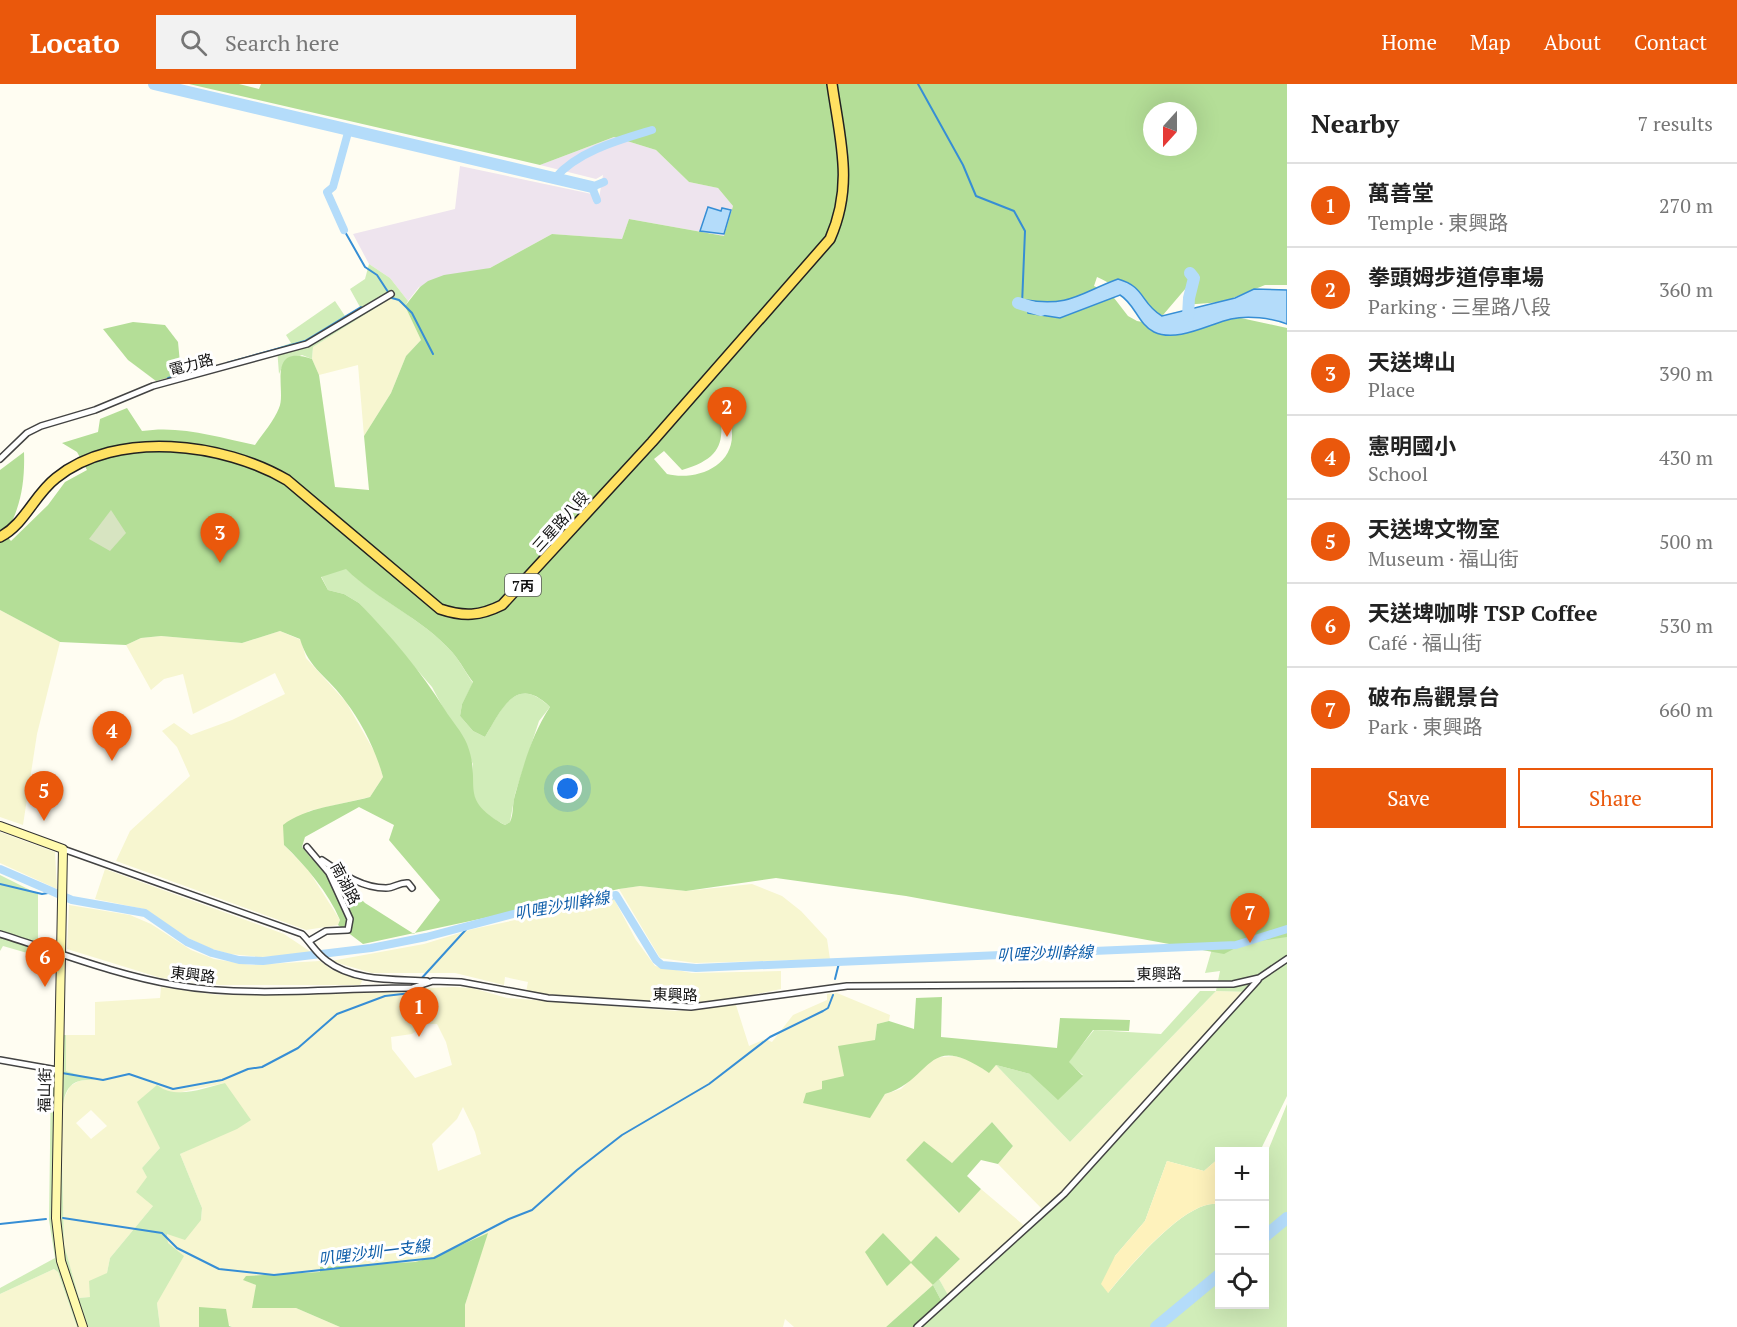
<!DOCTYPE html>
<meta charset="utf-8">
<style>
:root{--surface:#fff;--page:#f2f2f2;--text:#222;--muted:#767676;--line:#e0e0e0;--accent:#ea580c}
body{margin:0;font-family:"PT Serif","Noto Sans TC",serif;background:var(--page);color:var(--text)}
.controls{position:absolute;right:18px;bottom:18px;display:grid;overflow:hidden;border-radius:0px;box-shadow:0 6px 24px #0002}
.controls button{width:54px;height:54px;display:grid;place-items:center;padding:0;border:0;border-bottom:2px solid var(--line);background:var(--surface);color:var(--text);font:30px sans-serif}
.compass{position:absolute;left:1143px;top:18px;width:54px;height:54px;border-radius:50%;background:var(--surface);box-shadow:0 6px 24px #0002;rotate:201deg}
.you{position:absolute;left:568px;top:705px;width:21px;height:21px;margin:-15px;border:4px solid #fff;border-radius:50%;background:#1a73e8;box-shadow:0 0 0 9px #1a73e833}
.badge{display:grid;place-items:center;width:39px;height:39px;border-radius:50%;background:var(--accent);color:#fff;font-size:20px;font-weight:700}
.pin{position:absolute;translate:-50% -50px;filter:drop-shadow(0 2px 3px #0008)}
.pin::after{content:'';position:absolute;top:32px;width:21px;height:18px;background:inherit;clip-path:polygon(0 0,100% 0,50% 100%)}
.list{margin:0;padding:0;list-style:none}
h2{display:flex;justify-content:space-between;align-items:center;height:78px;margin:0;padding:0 24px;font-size:26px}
h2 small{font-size:20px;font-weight:400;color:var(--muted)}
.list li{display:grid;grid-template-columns:39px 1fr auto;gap:18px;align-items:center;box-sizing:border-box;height:84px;padding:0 24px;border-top:2px solid var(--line)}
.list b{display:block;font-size:22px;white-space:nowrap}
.list p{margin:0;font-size:20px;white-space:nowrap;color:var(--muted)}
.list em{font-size:20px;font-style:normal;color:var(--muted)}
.actions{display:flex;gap:12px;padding:18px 24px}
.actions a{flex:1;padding:14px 0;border:2px solid var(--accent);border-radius:0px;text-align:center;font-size:21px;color:var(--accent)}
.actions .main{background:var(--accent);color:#fff}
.icon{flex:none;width:33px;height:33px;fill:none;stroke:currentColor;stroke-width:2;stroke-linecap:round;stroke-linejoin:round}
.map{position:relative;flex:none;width:1287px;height:1243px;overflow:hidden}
header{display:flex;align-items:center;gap:36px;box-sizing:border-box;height:84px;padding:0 30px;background:var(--accent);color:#fff}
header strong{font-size:28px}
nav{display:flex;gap:33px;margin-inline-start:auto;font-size:21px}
.search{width:420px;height:54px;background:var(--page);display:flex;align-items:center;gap:15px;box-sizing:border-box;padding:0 21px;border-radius:0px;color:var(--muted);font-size:22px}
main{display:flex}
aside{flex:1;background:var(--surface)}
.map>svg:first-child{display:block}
.industrial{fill:#eee4ee}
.farmland{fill:#f7f6d0;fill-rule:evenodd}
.green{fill:#d1edb9}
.forest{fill:#b4de97;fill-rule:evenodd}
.sand{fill:#fef2bc}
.cemetery{fill:#d7e4c1}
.water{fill:#b4dcfa;stroke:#368ed5;stroke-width:1.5}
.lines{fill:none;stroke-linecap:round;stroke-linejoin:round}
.stream{stroke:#368ed5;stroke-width:2}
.canal{stroke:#b4dcfa;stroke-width:8}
.river{stroke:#b4dcfa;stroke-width:12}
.street-casing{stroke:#434343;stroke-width:8}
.secondary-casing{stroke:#323232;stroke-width:10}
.primary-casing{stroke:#212121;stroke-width:12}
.street{stroke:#fff;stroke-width:5}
.secondary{stroke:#fffaad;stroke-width:8}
.primary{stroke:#ffe162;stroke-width:9}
.labels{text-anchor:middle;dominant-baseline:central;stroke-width:6;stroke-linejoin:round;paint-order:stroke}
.shield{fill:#fff;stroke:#585858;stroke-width:1.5}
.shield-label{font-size:14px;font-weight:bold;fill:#101010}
.street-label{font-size:15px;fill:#101010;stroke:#fff}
.water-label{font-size:16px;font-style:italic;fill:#105faa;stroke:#fff}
</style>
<header>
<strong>Locato</strong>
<div class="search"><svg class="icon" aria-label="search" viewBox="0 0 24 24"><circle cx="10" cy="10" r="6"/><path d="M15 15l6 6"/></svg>Search here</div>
<nav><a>Home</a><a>Map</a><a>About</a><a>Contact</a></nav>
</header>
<main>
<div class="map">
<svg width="1287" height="1243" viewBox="0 0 1287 1243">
<rect width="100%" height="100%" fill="#fffdf2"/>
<path class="industrial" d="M614 53 656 66 689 98 718 104 733 122 724 152 629 135 622 155 552 150 490 184 419 203 408 217 390 194 369 180 353 150 455 125 460 82 592 110 594 116 599 114 603 91 596 95 540 81Z"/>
<g class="farmland">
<path d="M390 215 396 216 405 222 421 256 406 272 391 309 364 352 358 281 319 291 312 275 313 263Z"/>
<path d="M0 526 60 558 37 650 23 741 0 733Z"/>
<path d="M280 547 301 556 306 574 346 618 378 674 383 693 370 713 309 727 284 761 309 787 340 836 338 841 306 846 116 777 130 747 190 692 177 663 162 647 174 639 191 651 232 636 285 610 275 589 193 630 183 590 164 595 151 606 126 561 141 554 161 552 242 559Z"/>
<path d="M0 748 55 768 57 805 0 779Z"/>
<path d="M105 785 284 850 314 870 260 873 230 870 209 864 186 853 144 825 95 815Z"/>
<path d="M752 800 782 812 801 827 827 855 830 875 695 879 660 874 619 805 640 802 686 807Z"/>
<path d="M614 815 636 856 655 882 692 889 781 887V905L698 922 663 921 526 908 528 898 505 893 504 901 455 889H372L331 877 424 860 473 845Z"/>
<path d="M69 821 130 831 151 840 191 866 214 875 251 881 320 877 332 886 363 895 360 901H220L161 894 67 865Z"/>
<path d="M161 903 218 911 454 903 472 904 507 914 676 927 736 921 749 962 765 955 772 958 793 931 827 916V910L837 909 890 931 889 937 877 940 875 956 844 992 839 1026 870 1033 885 1010 901 1005 932 974 954 972 970 976 988 988 996 981 1070 1058 1216 907 1251 908 1128 1035 1044 1127 998 1080 1013 1062 992 1038 952 1079 924 1058 907 1076 958 1129 981 1105 1027 1144 949 1214 939 1195 960 1175 936 1153 933 1201 886 1243H794L785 1235 783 1243H465V1221L487 1150 434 1173 415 1178 321 1183 320 1188 247 1192 244 1196 256 1201 253 1224H296L340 1243H232L199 1223V1243H160L157 1219 168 1159 167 1149 201 1136 202 1124 180 1070 203 1059 225 999 177 1009 166 1008 160 1064 142 1084 148 1093 153 1122 110 1174 107 1189 90 1213 79 1214 64 1162 61 1036 63 1017 70 1002 79 997 92 995 66 987V951H95V918L160 914ZM425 940H437L446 958 452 981 415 994 392 965 391 953 412 950ZM463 1023 475 1048 481 1070 438 1087 432 1060 457 1035ZM91 1026 107 1042 91 1055 76 1039Z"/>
<path d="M54 1185 58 1188 77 1243H0V1210Z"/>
</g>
<g class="green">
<path d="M369 180 390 194 408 217 405 222 396 216 390 215 313 263 312 275 302 271 284 279 279 290 277 264 291 259 286 251 335 217 345 232 360 223 350 205 365 195Z"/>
<path d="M346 484C377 516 422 534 452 568 460 577 466 589 473 599L462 620 460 632 473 647 485 653C502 624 516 590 550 623L539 637 515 710 510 738 505 741 487 731 476 719 472 704 473 680 432 603 359 519 344 510 328 506 321 492Z"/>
<path d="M0 791 38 810V855L55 861V877L3 862 0 867Z"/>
<path d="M1287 827V1012L1260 1067 1220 1068 1219 1074 1204 1087 1167 1077 1145 1137 1115 1172 1108 1209C1128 1185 1186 1114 1219 1120L1220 1220H1264L1265 1074 1287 1020V1243H921L943 1225V1220L933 1201 939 1195 949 1213 1060 1112 1161 999 1250 908 1216 907 1070 1058 996 981 1030 990 1083 991 1068 978 1094 946 1161 950 1200 907H1216L1220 887 1205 889 1216 851Z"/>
<path d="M55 951H66V987L95 996C65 994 64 1010 61 1036L64 1161 79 1214 90 1213 89 1197 107 1189 110 1174 153 1122 136 1108 147 1093 142 1084 160 1064 137 1018 157 1001C176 1016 204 1004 225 999L251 1036 237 1045 180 1070 202 1124 201 1136 185 1156 167 1150 168 1159 184 1172 157 1219 160 1243H77L58 1188 54 1185 0 1210V1204L55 1174 49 1136 51 989V981H54Z"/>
</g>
<g class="forest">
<path d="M189 0H239L259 5 261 0H1287V201H1265L1223 218 1183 221 1192 197 1163 231C1144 230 1120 202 1097 193L1094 202 1111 210 1128 232 1137 237 1159 241 1227 231 1287 244V853L1245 859 1224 870 906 812 776 794 686 807 640 802 619 805 363 860 338 841 340 836C328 808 306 782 284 761L283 741C306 723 341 721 370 713L383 693C376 667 362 639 346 618 329 593 309 586 300 555L280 547 242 559 161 552 141 554 126 561 60 558 0 526V386L24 368C25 397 21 425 5 450L11 457 48 421 65 398 87 386 77 368 62 359 98 348 100 335 127 324 142 347C180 341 218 353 255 361 263 349 274 337 279 324 287 308 265 259 312 275L319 291 335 403 369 406 364 352 391 309 406 272 421 256 405 222 420 203 428 197 444 191 490 184 552 150 622 155 629 135 724 152 733 122 718 104 689 98 656 66 614 53 540 81ZM1152 27H1188V63H1152ZM726 313C728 325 732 338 732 350 733 384 694 397 667 390L654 375 664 367 682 386C725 373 725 356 718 315ZM346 485C377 516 422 534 452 568 460 577 466 589 473 598L462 620 460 632 473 647 485 653C502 625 516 590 550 623 532 650 524 680 515 711 512 721 514 729 510 738L505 741C456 714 483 701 467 660 462 648 452 637 445 626 421 587 391 552 359 519L344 510 328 506 321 493ZM359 723 394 741 389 756 440 816 414 850 365 819 344 798 311 774 302 763 305 753Z"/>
<path d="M133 238 165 241 178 258 181 290 156 297 128 276 103 245Z"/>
<path d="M942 913 941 953 1057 964 1060 934 1130 936 1129 947 1093 946 1069 978 1083 992 1058 1016 1030 990 996 981 989 989C926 945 933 996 885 1010L870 1034 803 1019 806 1009 822 1005V997L844 992 838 962 875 956 877 940 889 937 914 945 916 914Z"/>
<path d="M992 1038 1013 1062 998 1080 981 1076 967 1092 981 1105 959 1129 906 1076 924 1057 952 1079Z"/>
<path d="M488 1149 465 1221V1243H340L296 1224H252L256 1201 243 1196 246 1192 320 1188V1183L415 1178 434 1173Z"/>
<path d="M883 1149 911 1178 936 1152 960 1175 933 1201 943 1220V1225L921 1243H886L933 1201 911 1179 887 1202 865 1168Z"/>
<path d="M199 1223 226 1225 229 1242 232 1243H199Z"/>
</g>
<path class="sand" d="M1219 1074V1120C1186 1114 1127 1185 1108 1209L1101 1200 1115 1172 1145 1137 1167 1077 1204 1087Z"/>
<path class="cemetery" d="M111 426 126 449 110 467 89 455Z"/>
<g class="water">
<path d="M708 123 721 127 722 124 731 126 724 150 700 147Z"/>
<path d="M1118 195C1146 203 1140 219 1162 232L1235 214 1254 205 1287 206V240C1271 234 1248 231 1231 235 1209 240 1177 259 1154 248 1138 240 1135 220 1120 211L1060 234 1028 229 1026 216C1070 223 1080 209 1118 195Z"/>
</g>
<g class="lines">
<g class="stream">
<path d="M918 0 963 81 976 112 1014 127 1025 147 1022 221"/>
<path d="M344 146 365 183 377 191 392 214 399 216 412 229 433 270"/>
<path d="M227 279 305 257 361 223"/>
<path d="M168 294 210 284"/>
<path d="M0 800 42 810 54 808"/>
<path d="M835 895 839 879"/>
<path d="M420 896 471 840"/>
<path d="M62 989 103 996 129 990 173 1005 222 996 248 985 262 983 298 964 337 930 385 912 411 909 413 905"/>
<path d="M63 1134 162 1149 177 1164 219 1185 274 1191 434 1174 509 1135 532 1126 577 1086 622 1051 709 1000 770 953 823 927 828 924 833 911"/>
<path d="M0 1140 46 1135"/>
</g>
<g class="canal">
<path d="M555 94C578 67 619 56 652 46"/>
<path d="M592 103 597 116"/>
<path d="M592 103 604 98"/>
<path d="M344 146 327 108 333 103 349 45"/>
<path d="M0 785 72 816 145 829 187 858 212 869 239 876 263 877 371 864 426 853 525 827 616 811 656 876 662 881 696 884 1236 861 1287 845"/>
</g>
<g class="river">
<path d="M154 0 592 103"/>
<path d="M1018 219 1041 226"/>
<path d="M1188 232 1189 214 1194 194 1190 189"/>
<path d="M1264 1153 1287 1134"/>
<path d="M1156 1243 1220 1190"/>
</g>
<defs>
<g id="street">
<path d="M0 375 27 349 41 342 95 326 153 302 307 260 391 210"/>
<path d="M307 763 329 789 350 835 348 846 326 847 309 857"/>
<path d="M63 765 302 850C311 859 316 869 327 877 354 898 395 895 427 897"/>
<path d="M322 776C341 789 361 804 386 804 395 804 399 798 408 799L412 804"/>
<path d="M0 850C58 868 115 891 175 901 249 914 336 904 412 904L433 897 461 898 548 914 691 923 847 902 1233 900 1259 894 1287 875"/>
<path d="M0 976 57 986"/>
<path d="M917 1243 1064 1110 1258 896"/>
</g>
<path id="secondary" d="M0 742 63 765 56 1134 61 1177 83 1243"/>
<path id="primary" d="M0 453C25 440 34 411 56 394 117 345 224 359 287 396L440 525C464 533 480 532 502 521L652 358 830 155C854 101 840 56 832 0"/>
</defs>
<use href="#street" class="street-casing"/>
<use href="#secondary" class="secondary-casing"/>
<use href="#primary" class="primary-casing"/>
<use href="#street" class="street"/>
<use href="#secondary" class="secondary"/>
<use href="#primary" class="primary"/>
</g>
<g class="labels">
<rect class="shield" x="505" y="490" width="36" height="22" rx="4.5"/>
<g class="shield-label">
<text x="523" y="501">7丙</text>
</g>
<g class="street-label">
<text transform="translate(191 280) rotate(-15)">電力路</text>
<text transform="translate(560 437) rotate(-48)">三星路八段</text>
<text transform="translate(346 799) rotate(62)">南湖路</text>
<text transform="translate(1159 889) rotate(-1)">東興路</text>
<text transform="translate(193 890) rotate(7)">東興路</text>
<text transform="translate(675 910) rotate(1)">東興路</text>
<text transform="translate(44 1006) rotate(-89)">福山街</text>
</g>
<g class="water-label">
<text transform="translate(562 821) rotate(-10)">叭哩沙圳幹線</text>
<text transform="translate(1045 869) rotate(-2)">叭哩沙圳幹線</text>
<text transform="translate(374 1168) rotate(-7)">叭哩沙圳一支線</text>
</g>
</g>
</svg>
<div class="controls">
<button>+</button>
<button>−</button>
<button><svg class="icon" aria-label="locate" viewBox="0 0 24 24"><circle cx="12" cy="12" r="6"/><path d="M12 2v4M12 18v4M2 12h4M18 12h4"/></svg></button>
</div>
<svg class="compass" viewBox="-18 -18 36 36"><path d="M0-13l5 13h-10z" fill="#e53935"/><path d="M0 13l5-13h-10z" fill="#767676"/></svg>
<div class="you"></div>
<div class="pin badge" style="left:419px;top:953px">1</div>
<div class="pin badge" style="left:727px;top:353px">2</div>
<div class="pin badge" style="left:220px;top:479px">3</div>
<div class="pin badge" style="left:112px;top:677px">4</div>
<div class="pin badge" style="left:44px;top:737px">5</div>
<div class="pin badge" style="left:45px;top:903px">6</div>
<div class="pin badge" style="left:1250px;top:859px">7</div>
</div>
<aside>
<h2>Nearby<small>7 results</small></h2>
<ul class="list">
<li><span class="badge">1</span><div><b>萬善堂</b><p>Temple · 東興路</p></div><em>270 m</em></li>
<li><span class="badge">2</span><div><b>拳頭姆步道停車場</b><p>Parking · 三星路八段</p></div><em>360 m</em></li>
<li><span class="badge">3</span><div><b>天送埤山</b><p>Place</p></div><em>390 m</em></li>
<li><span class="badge">4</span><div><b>憲明國小</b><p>School</p></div><em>430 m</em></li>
<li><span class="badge">5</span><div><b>天送埤文物室</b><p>Museum · 福山街</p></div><em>500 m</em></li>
<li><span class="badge">6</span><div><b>天送埤咖啡 TSP Coffee</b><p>Café · 福山街</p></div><em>530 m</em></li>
<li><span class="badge">7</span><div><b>破布烏觀景台</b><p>Park · 東興路</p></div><em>660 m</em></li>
</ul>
<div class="actions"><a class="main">Save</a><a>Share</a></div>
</aside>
</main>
